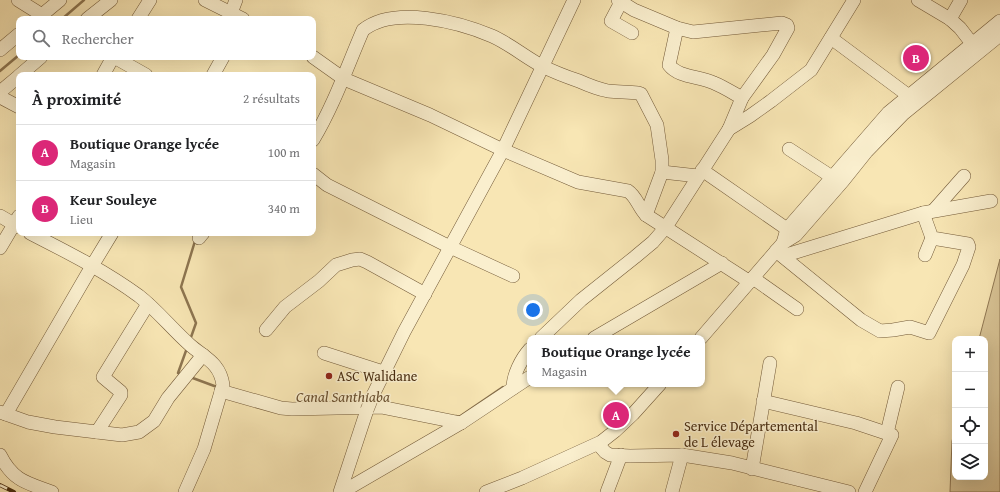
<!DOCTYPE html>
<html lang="fr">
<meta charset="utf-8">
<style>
:root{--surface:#fff;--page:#f2f2f2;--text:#202124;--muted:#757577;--line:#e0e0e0;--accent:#db2777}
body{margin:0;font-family:"Gentium Book Plus",serif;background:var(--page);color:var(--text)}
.controls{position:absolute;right:12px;bottom:12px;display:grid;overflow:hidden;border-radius:8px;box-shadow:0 4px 16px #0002}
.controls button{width:36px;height:36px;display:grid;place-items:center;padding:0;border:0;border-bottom:1px solid var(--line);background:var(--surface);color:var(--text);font:20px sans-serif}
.you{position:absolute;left:533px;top:310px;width:14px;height:14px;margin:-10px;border:3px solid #fff;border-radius:50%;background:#1a73e8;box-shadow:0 0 0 6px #1a73e833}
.badge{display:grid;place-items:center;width:26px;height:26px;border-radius:50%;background:var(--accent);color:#fff;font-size:13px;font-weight:700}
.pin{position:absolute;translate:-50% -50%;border:2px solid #fff;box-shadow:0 1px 4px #0006}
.popup{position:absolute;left:527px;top:335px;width:178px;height:52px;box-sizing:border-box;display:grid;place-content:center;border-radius:8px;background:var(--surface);filter:drop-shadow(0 1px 3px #0005);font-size:13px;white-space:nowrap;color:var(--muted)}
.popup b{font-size:15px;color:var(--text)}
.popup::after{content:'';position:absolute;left:50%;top:100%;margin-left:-8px;border:8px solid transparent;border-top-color:var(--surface)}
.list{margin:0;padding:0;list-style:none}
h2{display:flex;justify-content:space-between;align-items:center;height:52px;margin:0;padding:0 16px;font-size:17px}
h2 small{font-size:13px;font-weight:400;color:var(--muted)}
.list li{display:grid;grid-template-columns:26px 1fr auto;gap:12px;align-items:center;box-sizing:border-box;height:56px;padding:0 16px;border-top:1px solid var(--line)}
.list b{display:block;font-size:15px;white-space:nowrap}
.list p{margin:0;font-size:13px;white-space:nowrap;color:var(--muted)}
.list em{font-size:13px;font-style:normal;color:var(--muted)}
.icon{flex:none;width:22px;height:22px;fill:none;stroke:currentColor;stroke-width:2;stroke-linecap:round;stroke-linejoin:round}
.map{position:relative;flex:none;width:1000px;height:492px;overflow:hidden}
.search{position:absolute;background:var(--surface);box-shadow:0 4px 16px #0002;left:16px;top:16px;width:300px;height:44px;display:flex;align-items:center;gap:10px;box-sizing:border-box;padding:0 14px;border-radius:8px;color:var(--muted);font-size:15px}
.panel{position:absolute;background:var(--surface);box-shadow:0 4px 16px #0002;left:16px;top:72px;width:300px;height:164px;border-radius:8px}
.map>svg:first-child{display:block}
.green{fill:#dac698;stroke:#907854}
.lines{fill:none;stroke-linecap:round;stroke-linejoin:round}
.stream{stroke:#8d7550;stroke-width:2.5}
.minor-casing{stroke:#735a38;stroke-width:14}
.minor{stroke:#faefce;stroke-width:13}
.rail-casing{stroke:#472b0f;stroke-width:4}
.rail{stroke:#faefce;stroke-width:2.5;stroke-dasharray:8;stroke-linecap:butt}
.minor-bridge-casing{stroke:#735a38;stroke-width:14;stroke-linecap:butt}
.minor-bridge{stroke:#faefce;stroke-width:13}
.poi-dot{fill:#8f2418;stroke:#faefce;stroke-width:1.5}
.labels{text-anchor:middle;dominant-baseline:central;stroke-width:3;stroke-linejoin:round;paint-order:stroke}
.poi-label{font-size:14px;fill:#472b0f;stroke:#faefce;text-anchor:start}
.water-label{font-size:15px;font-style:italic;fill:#6a5030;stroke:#faefce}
</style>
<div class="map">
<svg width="1000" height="492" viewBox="0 0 1000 492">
<rect width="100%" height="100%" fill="#f8e6b4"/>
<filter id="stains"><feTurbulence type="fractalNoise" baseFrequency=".005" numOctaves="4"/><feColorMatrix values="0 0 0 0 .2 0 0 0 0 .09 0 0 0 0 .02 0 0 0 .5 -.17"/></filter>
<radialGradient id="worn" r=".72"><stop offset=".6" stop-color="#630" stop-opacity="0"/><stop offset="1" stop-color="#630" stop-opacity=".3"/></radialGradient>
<path class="green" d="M1000 259V492H950L952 441 955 430V477H985V339H979Z"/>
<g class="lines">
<g class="stream">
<path d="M62 19 84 0"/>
<path d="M0 71 19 55"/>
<path d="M190 340 196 323 181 287 195 241"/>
<path d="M182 374 178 373 187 348"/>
<path d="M190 377 217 387"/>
<path d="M456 416 459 417 503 387"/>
</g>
<defs>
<g id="minor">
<path d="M18 0 42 15"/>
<path d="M205 0 243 19"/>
<path d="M618 0 634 10 677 28 693 32 782 23 787 25 788 28 773 55 742 98"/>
<path d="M918 0 950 19 960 28 977 50"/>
<path d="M621 2 611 21 632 33"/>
<path d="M231 13 236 0"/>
<path d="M37 19 60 0"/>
<path d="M87 19 111 0"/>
<path d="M138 19 150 0"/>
<path d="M950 19 961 0"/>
<path d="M677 28 669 65C679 78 700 76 714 83 724 87 733 93 742 98L729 129"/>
<path d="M831 38 909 96"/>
<path d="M0 50 19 34"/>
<path d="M114 57 146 75"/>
<path d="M313 57 344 79 430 115 503 150 578 182 628 191C636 196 639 208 646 215L750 282"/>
<path d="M20 75 41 57"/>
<path d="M103 75 113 57"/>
<path d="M213 75 223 57"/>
<path d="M0 92 19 76"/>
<path d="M0 97 19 107"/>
<path d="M313 140C334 105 347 67 363 30 394 5 459 22 492 36 510 44 525 57 542 66 554 72 567 77 579 81 588 85 598 89 608 91 618 92 628 92 638 93L641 94 657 125 662 160V172L646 215"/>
<path d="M789 149 832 177"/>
<path d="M702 170 787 229"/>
<path d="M662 172 698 176"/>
<path d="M313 174 327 185 450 247 513 276"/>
<path d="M934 210 964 176"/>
<path d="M0 216 19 227"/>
<path d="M30 233C67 252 105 271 139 296 157 310 172 329 190 345 205 358 220 363 223 385L204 449 185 492"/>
<path d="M199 238 203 233"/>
<path d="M783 243 787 229 888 113 1000 21"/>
<path d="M0 248 19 216"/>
<path d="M776 251 861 320 880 331 893 330 910 327 929 333 963 265 969 247 968 244 932 238 923 213"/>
<path d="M925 255 932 238"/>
<path d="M783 256 923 213 991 201"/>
<path d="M753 278 797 309"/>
<path d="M266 330 285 307 319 281 336 265 352 260 360 259 367 262 425 294"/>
<path d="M541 338 581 300 635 257 653 242 666 227 729 129 750 116 771 101 811 70 854 0"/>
<path d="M594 338 722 263"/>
<path d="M701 338 783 243 796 235 843 181 867 151 903 114 1000 35"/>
<path d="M324 353 383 372"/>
<path d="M513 388C513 375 521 359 530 349"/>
<path d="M221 391 281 408 292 409 381 407 461 423"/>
<path d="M373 395 404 332 503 150 574 0"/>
<path d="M763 401 856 423 892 435 865 492"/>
<path d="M0 412 28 422 55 427 122 435 139 432 154 421 168 398 203 355"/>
<path d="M6 414 92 266 112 233"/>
<path d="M97 432 121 395V392L103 377 148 304"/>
<path d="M887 433 898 387"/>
<path d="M598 444 605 452 610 455 630 456 682 455 732 463 849 492"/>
<path d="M0 455C13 481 27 483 52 492"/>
<path d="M752 469 770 363"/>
<path d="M340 492 367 410"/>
<path d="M342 492 461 423 530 377"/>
<path d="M486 492 522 478 601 442 615 431 633 414 660 384"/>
<path d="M607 492 621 455"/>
<path d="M672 492 682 455"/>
</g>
</defs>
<use href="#minor" class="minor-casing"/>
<use href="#minor" class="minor"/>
<defs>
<path id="rail" d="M0 485 14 492"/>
</defs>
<use href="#rail" class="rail-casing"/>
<use href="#rail" class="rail"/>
<defs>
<path id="minor-bridge" d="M367 410 373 395"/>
</defs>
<use href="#minor-bridge" class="minor-bridge-casing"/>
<use href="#minor-bridge" class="minor-bridge"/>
</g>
<g class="poi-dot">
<circle cx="329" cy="376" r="4"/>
<circle cx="676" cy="434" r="4"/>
</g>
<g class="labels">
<g class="poi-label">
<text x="337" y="376">ASC Walidane</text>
<text x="684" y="426">Service Départemental<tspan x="684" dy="16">de L élevage</tspan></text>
</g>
<g class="water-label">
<text x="343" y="396">Canal Santhiaba</text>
</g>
</g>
<rect width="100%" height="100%" filter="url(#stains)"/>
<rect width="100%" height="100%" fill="url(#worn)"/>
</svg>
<div class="controls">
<button>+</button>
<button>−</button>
<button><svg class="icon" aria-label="locate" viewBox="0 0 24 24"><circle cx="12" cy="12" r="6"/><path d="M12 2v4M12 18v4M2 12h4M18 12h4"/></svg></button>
<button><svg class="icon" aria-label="layers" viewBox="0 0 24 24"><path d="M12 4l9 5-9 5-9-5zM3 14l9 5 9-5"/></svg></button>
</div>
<div class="you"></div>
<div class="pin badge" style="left:616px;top:415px">A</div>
<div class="popup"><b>Boutique Orange lycée</b>Magasin</div>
<div class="pin badge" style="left:916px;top:58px">B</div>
<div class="search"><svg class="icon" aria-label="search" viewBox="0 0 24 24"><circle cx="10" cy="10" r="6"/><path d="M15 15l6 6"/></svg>Rechercher</div>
<section class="panel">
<h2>À proximité<small>2 résultats</small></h2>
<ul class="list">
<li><span class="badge">A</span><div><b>Boutique Orange lycée</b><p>Magasin</p></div><em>100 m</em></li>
<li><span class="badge">B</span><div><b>Keur Souleye</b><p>Lieu</p></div><em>340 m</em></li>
</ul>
</section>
</div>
